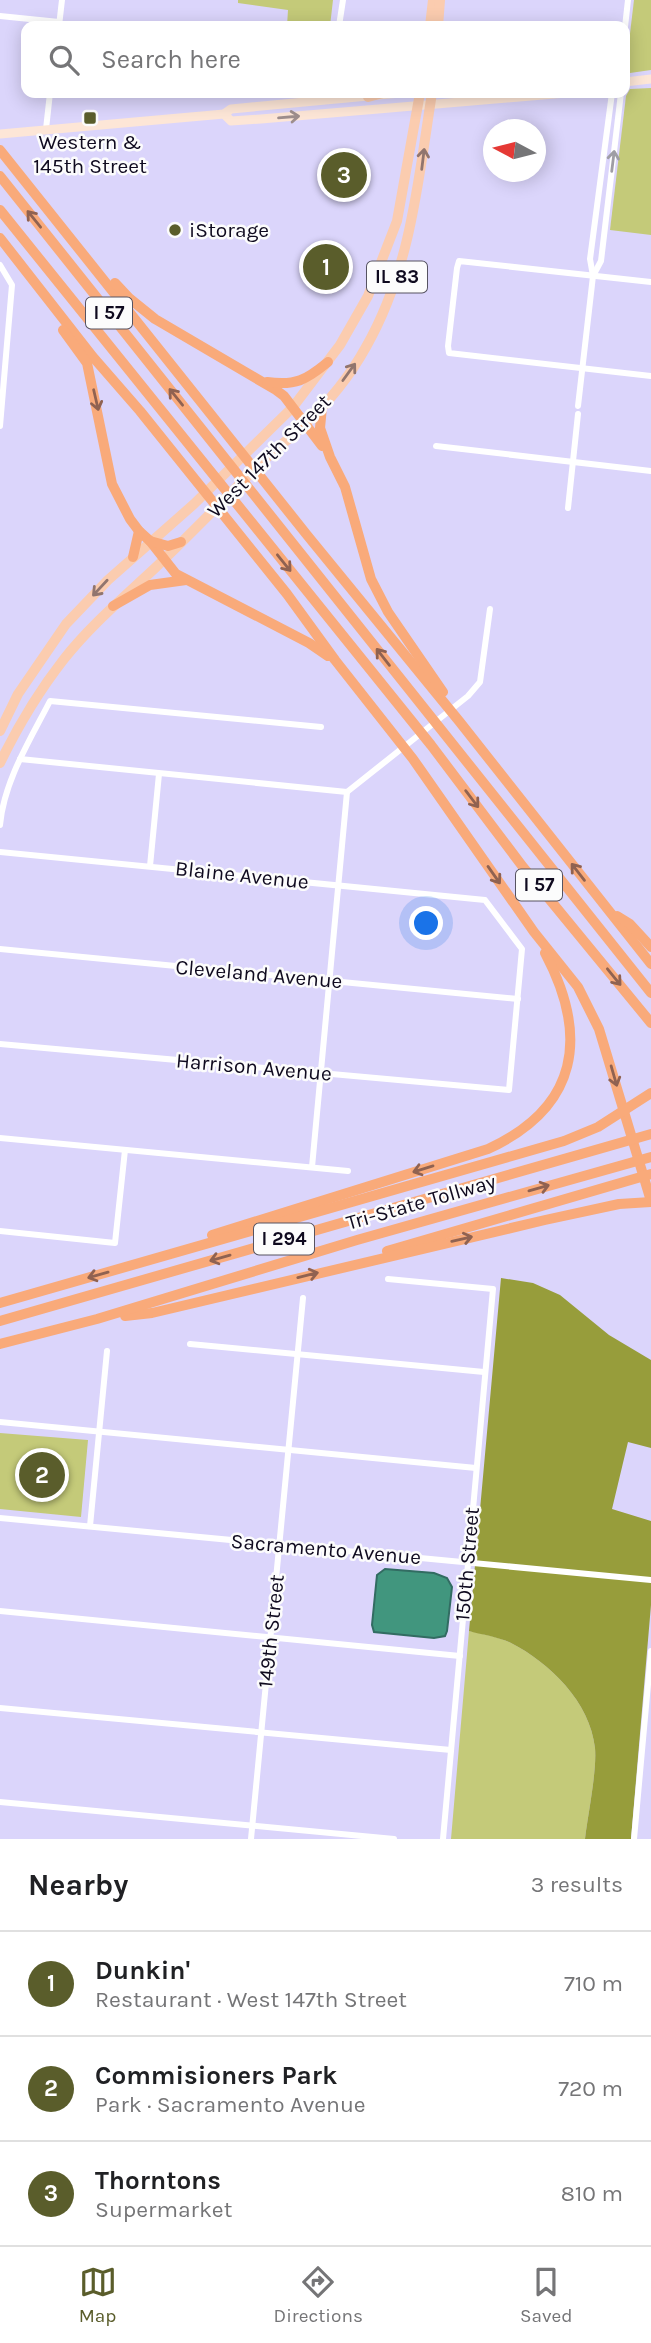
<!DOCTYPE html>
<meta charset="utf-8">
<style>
:root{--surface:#fff;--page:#f6f6f6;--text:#202124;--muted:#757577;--line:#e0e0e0;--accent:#5a5d2b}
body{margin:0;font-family:Karla,sans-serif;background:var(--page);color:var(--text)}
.compass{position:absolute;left:483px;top:119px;width:63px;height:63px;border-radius:50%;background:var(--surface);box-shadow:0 4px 18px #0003;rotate:277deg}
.you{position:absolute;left:427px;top:924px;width:24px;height:24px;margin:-18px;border:5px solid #fff;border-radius:50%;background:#1a73e8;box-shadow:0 0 0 10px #1a73e833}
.badge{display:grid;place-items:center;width:46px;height:46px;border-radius:50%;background:var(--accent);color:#fff;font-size:23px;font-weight:700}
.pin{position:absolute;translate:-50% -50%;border:4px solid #fff;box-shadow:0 2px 7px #0006}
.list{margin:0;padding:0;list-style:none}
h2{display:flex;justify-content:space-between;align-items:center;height:91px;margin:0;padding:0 28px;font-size:30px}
h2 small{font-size:23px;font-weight:400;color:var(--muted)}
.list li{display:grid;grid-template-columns:46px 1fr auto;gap:21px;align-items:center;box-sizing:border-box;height:105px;padding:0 28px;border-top:2px solid var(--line)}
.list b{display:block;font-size:26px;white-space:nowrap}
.list p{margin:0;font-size:23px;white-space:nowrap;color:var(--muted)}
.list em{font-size:23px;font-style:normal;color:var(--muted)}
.icon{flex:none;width:38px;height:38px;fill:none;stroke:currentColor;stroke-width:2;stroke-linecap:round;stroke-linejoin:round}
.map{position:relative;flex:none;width:651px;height:1839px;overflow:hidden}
.search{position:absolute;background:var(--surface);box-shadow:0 4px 18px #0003;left:21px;right:21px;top:21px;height:77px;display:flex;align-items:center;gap:18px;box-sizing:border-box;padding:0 24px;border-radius:14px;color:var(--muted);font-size:26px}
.sheet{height:406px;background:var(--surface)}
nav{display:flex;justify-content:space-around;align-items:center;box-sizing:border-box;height:98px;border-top:2px solid var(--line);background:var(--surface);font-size:19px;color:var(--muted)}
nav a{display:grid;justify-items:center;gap:4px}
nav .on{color:var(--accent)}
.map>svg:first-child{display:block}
.green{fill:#c4ca79}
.forest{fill:#979d3b}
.water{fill:#41967e;stroke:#326c62;stroke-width:2}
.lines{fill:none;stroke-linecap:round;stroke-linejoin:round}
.minor{stroke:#fff;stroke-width:6}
.secondary{stroke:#fde6d7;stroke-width:9}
.primary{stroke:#fbccaf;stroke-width:10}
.motorway{stroke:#f9aa7a;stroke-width:10}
.oneway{stroke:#9e8e8d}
.oneway2{stroke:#91756e}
.oneway3{stroke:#9f9da5}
.oneway4{stroke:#906251}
.poi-dot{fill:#5a5d2b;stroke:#fcfcfc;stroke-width:2.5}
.labels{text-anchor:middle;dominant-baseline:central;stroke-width:5;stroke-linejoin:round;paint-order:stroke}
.shield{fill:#fcfcfc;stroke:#565361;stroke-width:2}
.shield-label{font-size:19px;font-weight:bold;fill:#0f0a1f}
.poi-label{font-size:21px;fill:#0f0a1f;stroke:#fcfcfc}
.street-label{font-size:21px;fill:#0f0a1f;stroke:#fcfcfc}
</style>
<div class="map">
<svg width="651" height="1839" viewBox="0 0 651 1839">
<rect width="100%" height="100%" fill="#dbd5fb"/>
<g class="green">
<path d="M238 0H333L330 26H287L288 10 238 3Z"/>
<path d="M634 0H651V70L630 73 626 67Z"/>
<path d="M651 88V235L610 230 626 96 630 89Z"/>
<path d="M0 1433 88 1440 81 1517 0 1509Z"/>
<path d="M469 1631C483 1634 499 1637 511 1643 550 1663 590 1702 595 1748 597 1771 588 1814 585 1839H451Z"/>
</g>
<path class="forest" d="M501 1278 533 1283 560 1295 609 1335 651 1360V1448L628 1442 612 1509 651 1521V1605L631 1839H585C588 1814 597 1771 595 1748 590 1702 550 1663 511 1643 499 1637 483 1635 469 1631Z"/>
<path class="water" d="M385 1569 434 1573 447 1578 452 1587 447 1631 445 1636 434 1638 374 1632 372 1625 377 1575Z"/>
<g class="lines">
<g class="minor">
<path d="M0 16 59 22"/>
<path d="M59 26 62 0"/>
<path d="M339 26 343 0"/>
<path d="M625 27 628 0"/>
<path d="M46 129 50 93"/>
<path d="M0 265 12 285 0 426"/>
<path d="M594 274 601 261 621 93"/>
<path d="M651 282 459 261 457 268 448 346 449 353 651 376"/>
<path d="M578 406 593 276 590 259 612 93"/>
<path d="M436 446 651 471"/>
<path d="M568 508 578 414"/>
<path d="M20 759 347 792 468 696 480 682 490 609"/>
<path d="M0 825C4 781 30 740 50 701L321 727"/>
<path d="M0 852 485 900 522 949 509 1090 0 1044"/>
<path d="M150 866 159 774"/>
<path d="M0 949 518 999"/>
<path d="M0 1138 348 1171"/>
<path d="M312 1167 347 792"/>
<path d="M0 1231 115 1243 125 1150"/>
<path d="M388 1279 493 1289 443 1839"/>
<path d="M190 1344 484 1372"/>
<path d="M0 1422 476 1468"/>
<path d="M0 1518 651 1580"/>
<path d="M90 1526 107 1351"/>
<path d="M0 1611 460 1656"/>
<path d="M0 1708 451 1750"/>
<path d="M0 1802 394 1839"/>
<path d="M251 1839 303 1298"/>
<path d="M634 1839 651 1651"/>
</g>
<g class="secondary">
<path d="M625 82 651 79"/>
<path d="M224 114 231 121 261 119 566 93"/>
<path d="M0 134 224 114 231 109 400 93"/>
</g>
<g class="primary">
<path d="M430 26 433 0"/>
<path d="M438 26 440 0"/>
<path d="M368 97 383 93"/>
<path d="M0 731 18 694 66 624 108 580 194 504 293 407 340 345 368 296 397 221 420 93"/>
<path d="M0 763C18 726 39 691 64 659 90 626 123 598 154 569 190 535 224 499 259 465 273 451 289 439 303 426 327 404 350 376 366 347 411 268 418 181 432 93"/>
</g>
<g class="motorway">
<path d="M0 150 307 535 459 721 651 964"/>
<path d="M0 176 651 993"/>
<path d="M0 210 431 745 523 867 651 1023"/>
<path d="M0 238 93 357 140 411 287 594 335 660 413 759 534 932 578 987 599 1029 651 1201"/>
<path d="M115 283 129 298 155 319 276 390 284 396 322 446"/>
<path d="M63 330 87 363 112 484 130 519 139 531 150 541 176 574 309 643 328 656"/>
<path d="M267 382C296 386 306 380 328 362"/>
<path d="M322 407 320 428 330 457 345 487 371 579 388 612 443 692"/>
<path d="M150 541 168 546 181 542"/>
<path d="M133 557 139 531"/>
<path d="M113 606 150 585 186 580"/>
<path d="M617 916 630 924 651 947"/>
<path d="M212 1235 488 1149C579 1107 589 1036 545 953"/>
<path d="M387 1251 651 1174"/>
<path d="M0 1303 564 1141 598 1127 651 1093"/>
<path d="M125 1316 152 1313 545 1220 619 1204 651 1202"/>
<path d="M0 1321 651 1134"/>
<path d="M0 1344 97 1319 357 1240 651 1157"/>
</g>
</g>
<defs><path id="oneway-shaft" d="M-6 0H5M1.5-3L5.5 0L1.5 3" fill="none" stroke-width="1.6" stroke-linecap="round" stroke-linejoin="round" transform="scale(1.75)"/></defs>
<use class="oneway" href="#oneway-shaft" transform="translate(289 117) rotate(-5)"/>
<g class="oneway2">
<use href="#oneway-shaft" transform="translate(423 159) rotate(-83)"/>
<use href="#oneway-shaft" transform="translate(349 372) rotate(-54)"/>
<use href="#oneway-shaft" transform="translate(100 588) rotate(133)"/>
</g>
<use class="oneway3" href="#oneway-shaft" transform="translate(613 161) rotate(-83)"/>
<g class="oneway4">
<use href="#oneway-shaft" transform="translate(34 219) rotate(-129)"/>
<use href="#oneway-shaft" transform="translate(176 397) rotate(-129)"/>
<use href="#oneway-shaft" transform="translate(96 400) rotate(77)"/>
<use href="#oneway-shaft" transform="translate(284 563) rotate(51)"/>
<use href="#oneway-shaft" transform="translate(383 657) rotate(-128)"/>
<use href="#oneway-shaft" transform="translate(472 799) rotate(53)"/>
<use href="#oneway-shaft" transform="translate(578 872) rotate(-128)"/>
<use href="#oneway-shaft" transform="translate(494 875) rotate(55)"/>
<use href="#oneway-shaft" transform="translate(614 977) rotate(51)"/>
<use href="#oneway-shaft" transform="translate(614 1076) rotate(74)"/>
<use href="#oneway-shaft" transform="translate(423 1169) rotate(163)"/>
<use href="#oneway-shaft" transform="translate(539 1188) rotate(-16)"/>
<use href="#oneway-shaft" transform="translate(462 1239) rotate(-13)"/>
<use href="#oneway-shaft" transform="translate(220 1258) rotate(164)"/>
<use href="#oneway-shaft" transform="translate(98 1275) rotate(164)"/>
<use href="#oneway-shaft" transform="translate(308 1275) rotate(-14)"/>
</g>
<g class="poi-dot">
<rect x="83" y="111" width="14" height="14" rx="3.5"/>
<circle cx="175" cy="230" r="7"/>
</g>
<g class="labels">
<g class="shield">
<rect x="367" y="261.5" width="60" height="31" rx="5"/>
<rect x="86" y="297.5" width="46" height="31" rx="5"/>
<rect x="516" y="869.5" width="46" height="31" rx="5"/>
<rect x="254" y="1223.5" width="60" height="31" rx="5"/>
</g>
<g class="shield-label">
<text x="397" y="277">IL 83</text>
<text x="109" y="313">I 57</text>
<text x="539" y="885">I 57</text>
<text x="284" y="1239">I 294</text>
</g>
<g class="poi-label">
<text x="90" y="142">Western &amp;<tspan x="90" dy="24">145th Street</tspan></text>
<text x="189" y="230" text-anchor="start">iStorage</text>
</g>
<g class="street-label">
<text transform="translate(269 456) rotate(-45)">West 147th Street</text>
<text transform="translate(242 875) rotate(6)">Blaine Avenue</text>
<text transform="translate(259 974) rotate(5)">Cleveland Avenue</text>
<text transform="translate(254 1067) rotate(5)">Harrison Avenue</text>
<text transform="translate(421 1202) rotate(-16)">Tri-State Tollway</text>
<text transform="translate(326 1549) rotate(5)">Sacramento Avenue</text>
<text transform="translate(467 1564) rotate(-85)">150th Street</text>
<text transform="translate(271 1631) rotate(-84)">149th Street</text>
</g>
</g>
</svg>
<svg class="compass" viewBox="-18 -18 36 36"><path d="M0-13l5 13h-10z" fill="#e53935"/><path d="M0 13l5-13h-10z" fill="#757577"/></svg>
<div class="you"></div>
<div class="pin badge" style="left:326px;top:267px">1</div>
<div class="pin badge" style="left:42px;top:1475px">2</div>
<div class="pin badge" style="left:344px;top:175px">3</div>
<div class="search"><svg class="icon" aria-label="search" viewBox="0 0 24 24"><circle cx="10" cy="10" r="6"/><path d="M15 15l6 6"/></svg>Search here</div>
</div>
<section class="sheet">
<h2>Nearby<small>3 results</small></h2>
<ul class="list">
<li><span class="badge">1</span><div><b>Dunkin'</b><p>Restaurant · West 147th Street</p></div><em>710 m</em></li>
<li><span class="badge">2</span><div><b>Commisioners Park</b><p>Park · Sacramento Avenue</p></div><em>720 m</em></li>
<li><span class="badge">3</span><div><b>Thorntons</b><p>Supermarket</p></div><em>810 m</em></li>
</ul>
</section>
<nav>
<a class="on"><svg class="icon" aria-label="map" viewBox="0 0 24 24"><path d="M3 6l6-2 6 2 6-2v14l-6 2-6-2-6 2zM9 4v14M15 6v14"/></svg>Map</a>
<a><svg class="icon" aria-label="directions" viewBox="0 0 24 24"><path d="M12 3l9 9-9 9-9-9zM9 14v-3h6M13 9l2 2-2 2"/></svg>Directions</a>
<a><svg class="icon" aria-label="saved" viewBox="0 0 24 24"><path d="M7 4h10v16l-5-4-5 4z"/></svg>Saved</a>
</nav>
